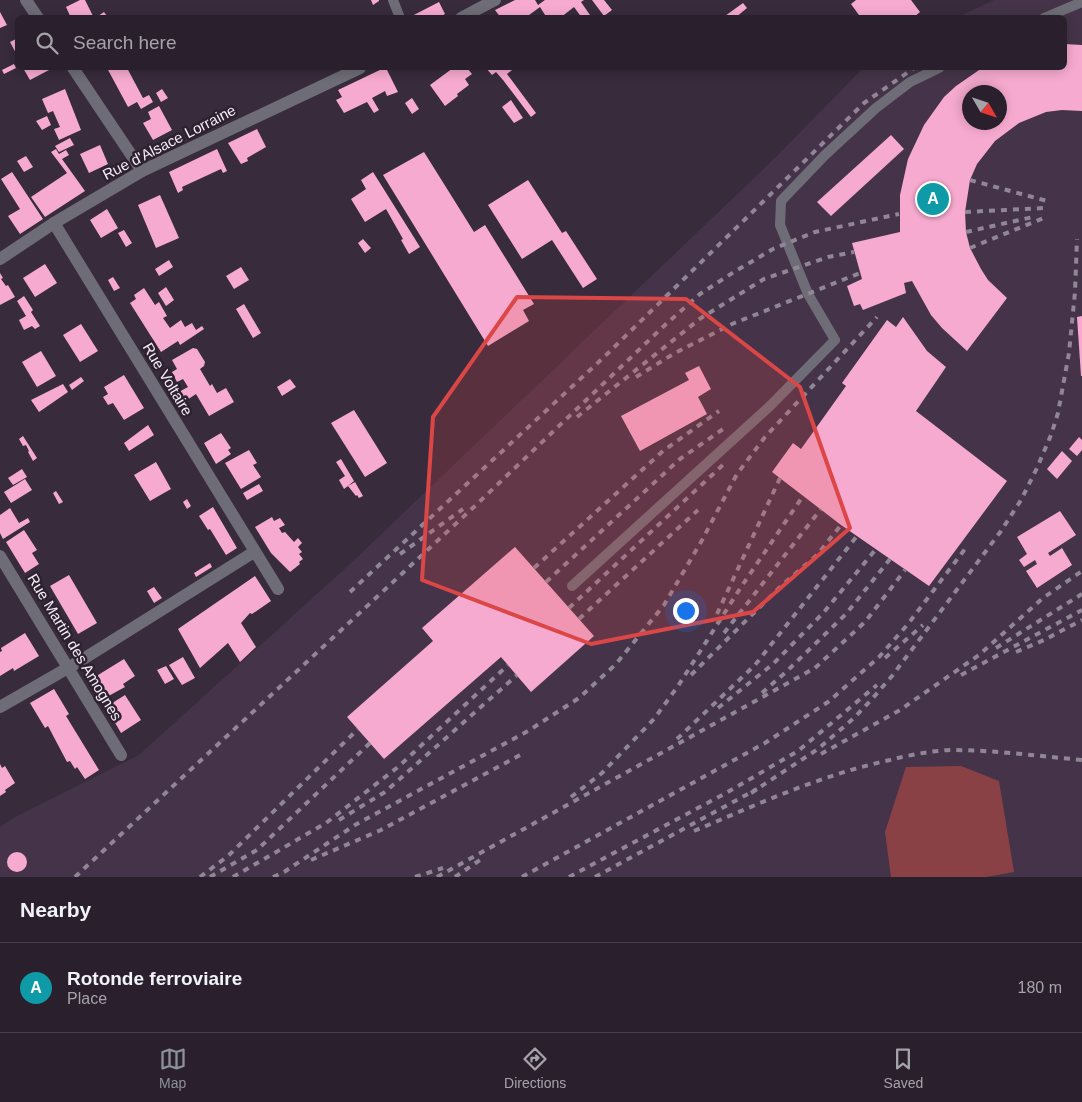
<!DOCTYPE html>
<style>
:root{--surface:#2a202d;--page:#322835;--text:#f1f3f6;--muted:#a5a3aa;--line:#463e49;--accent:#8c9099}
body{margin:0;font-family:Helvetica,sans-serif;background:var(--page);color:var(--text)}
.compass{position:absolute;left:962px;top:85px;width:45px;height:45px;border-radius:50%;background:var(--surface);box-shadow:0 2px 12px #0003;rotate:129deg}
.you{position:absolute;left:685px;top:610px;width:18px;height:18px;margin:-12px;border:4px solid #fff;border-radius:50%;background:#1a73e8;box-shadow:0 0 0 8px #1a73e833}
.badge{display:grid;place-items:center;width:32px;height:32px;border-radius:50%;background:var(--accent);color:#fff;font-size:16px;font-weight:700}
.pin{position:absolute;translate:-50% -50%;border:2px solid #fff;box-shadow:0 1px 5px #0006}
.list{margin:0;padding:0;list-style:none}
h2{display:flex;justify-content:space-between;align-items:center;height:65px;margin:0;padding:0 20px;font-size:21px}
h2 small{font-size:16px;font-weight:400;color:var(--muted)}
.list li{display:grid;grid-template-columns:32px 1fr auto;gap:15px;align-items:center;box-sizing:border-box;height:90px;padding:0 20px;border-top:1px solid var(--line)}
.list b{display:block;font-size:19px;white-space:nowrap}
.list p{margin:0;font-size:16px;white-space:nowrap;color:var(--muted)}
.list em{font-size:16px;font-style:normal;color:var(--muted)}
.icon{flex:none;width:28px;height:28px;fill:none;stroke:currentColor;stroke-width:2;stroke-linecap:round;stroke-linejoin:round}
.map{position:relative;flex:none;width:1082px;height:877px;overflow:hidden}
.search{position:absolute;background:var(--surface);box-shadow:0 2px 12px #0003;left:15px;right:15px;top:15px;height:55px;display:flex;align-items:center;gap:12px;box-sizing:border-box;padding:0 18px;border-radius:8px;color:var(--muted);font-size:19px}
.sheet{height:155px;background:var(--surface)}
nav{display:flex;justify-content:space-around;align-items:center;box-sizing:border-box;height:70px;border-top:1px solid var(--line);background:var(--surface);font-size:14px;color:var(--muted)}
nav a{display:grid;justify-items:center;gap:2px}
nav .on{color:var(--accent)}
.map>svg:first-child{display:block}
.built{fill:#453449;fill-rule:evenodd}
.green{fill:#894145}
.building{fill:#f6aacf;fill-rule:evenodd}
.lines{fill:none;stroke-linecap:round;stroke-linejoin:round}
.lane{stroke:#6e6d77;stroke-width:10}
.street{stroke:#6e6d77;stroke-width:12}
.rail{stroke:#918695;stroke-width:4;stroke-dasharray:6 6;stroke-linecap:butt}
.marked{fill:#db4647;fill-opacity:0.2;stroke:#db4647;stroke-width:4;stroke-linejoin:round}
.labels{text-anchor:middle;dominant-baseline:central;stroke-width:5;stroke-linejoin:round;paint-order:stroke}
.street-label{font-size:15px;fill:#f5edf8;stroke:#2e2231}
</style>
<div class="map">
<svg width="1082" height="877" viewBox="0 0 1082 877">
<rect width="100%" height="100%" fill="#382b3c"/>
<path class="built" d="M994 0H1082V877H0V827L19 815 139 755 350 564 777 156 863 68H1064V18L958 17ZM970 92H1000V122H970Z"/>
<path class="green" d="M961 766 999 781 1014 872 986 877H891L885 832 906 767Z"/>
<g class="building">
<path d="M80 0H85L94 18H71L66 7Z"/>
<path d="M371 0H379V1L373 5Z"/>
<path d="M515 0H535L538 5 545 0H584L581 2 592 18H582L574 7 560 18H547L540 7 525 18H501L495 10Z"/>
<path d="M592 0H604L612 10 604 16Z"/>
<path d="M856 0H911L920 12 913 18H861L851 4Z"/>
<path d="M439 2 445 14 438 18H408Z"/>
<path d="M743 3 747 8 735 18H726L725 16Z"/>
<path d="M0 12 7 25 0 28Z"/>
<path d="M104 12 107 16 95 18Z"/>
<path d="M18 38V57L10 42Z"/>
<path d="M1064 44 1082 45V111L1062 110 1046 112 1019 123 995 141 977 164 970 180 965 212 966 232 970 248 981 269 988 280 1007 298 967 351 942 328 931 315 912 281 904 283 906 293 863 310 860 304 854 306 847 286 862 279 852 243 900 232V195L908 159 924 125 944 97 956 86 982 68H1064ZM970 92H1000V122H970Z"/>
<path d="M14 64 16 68 4 74 2 70Z"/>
<path d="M23 68H47L49 70 30 80Z"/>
<path d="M107 68H127L143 98 149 95 153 102 141 109 137 102 128 107Z"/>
<path d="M384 68H386L398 92 387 96 385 91 372 98 379 110 374 113 367 102 344 113 336 100 342 97 338 90Z"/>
<path d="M453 68H467L472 74 465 79 469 85 457 94 458 96 445 106 430 85Z"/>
<path d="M486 68H510L512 70 507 74 536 113 531 117 503 80 496 72 492 75Z"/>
<path d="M65 89 81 130 59 140 54 129 60 127 53 111 48 113 42 99Z"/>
<path d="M162 89 168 98 161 102 156 93Z"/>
<path d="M412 98 419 109 412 114 405 103Z"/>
<path d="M511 100 523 118 514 123 502 107Z"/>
<path d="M159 106 172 130 153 140 143 123 151 119 148 112Z"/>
<path d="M47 116 51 125 42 130 36 121Z"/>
<path d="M257 129 266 147 247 158 248 161 241 164 228 143Z"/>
<path d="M891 135 904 149 831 216 817 202Z"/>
<path d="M70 138 74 145 59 152 55 146Z"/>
<path d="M100 145 108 164 89 173 80 154Z"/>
<path d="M56 149 59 154 66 150 69 155 62 159 85 191 45 217 31 197 67 173 51 152Z"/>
<path d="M217 149 227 171 223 173 221 169 182 187 183 190 178 193 169 172Z"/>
<path d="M424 152 474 232 485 225 534 304 523 310 529 321 488 346 383 175Z"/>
<path d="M26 156 33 167 24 172 17 161Z"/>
<path d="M12 172 43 219 20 234 8 216 20 209 1 179Z"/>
<path d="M373 172 420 247 409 254 401 240 403 239 386 209 365 222 351 199 366 189 361 180Z"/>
<path d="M528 180 562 233 566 231 597 279 583 288 552 240 522 259 488 205Z"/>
<path d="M160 195 179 238 156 248 138 205Z"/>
<path d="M107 209 118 228 101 238 90 220Z"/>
<path d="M124 230 132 243 126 247 118 233Z"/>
<path d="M363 239 371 248 365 253 358 243Z"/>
<path d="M169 260 173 267 159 276 155 269Z"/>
<path d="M45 264 57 283 35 297 23 278Z"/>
<path d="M241 267 249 280 234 289 226 276Z"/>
<path d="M0 273 3 278 1 279 6 286 8 285 15 297 0 305Z"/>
<path d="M113 277 120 288 114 291 108 280Z"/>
<path d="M166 287 174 300 166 306 158 293Z"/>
<path d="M144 288 155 305 159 302 167 316 163 318 170 328 181 320 185 327 192 323 196 330 202 326 204 329 180 345 178 341 161 352 130 303 136 299 134 295Z"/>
<path d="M24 296 33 310 31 312 40 326 35 329 32 326 24 330 19 320 26 316 17 301Z"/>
<path d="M244 304 261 333 253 338 236 309Z"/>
<path d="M1082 316V376H1081L1077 317Z"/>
<path d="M903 317 927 351 946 367 916 411 1007 481 929 586 841 525 772 472 793 443 801 449 846 386 842 383 887 320 896 327Z"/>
<path d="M81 324 98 351 80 362 63 335Z"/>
<path d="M193 348 197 349 205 362 204 366 200 369 210 386 212 384 217 393 226 388 234 402 209 416 196 394 181 404 175 394 188 387 183 379 177 382 172 372 177 369 172 360Z"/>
<path d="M41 351 56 376 37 387 22 362Z"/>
<path d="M699 366 711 389 698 397 707 414 640 451 621 416 689 380 685 373Z"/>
<path d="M124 375 144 408 124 420 113 403 108 405 103 397 108 394 104 387Z"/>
<path d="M81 377 84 381 72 390 69 385Z"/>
<path d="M290 379 296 387 282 396 277 387Z"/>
<path d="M63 384 68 392 39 412 31 400Z"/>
<path d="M354 410 387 463 365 477 331 423Z"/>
<path d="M148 425 154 435 129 451 124 443Z"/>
<path d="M221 433 231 448 228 450 231 454 216 464 204 443Z"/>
<path d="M23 436 37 458 33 461 28 452 29 451 26 445 23 446 19 439Z"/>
<path d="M1079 437 1082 440V450L1077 456 1069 449Z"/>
<path d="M249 450 257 463 253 465 261 477 241 489 225 463Z"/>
<path d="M1062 451 1072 461 1057 479 1047 469Z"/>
<path d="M341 459 354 481 348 486 355 482 363 496 359 498 357 495 356 496 348 486 344 489 339 480 345 476 336 462Z"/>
<path d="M156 462 171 489 150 501 134 475Z"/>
<path d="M22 469 27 477 13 485 8 478Z"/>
<path d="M25 479 32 490 11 503 4 492Z"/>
<path d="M259 484 263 491 247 500 243 493Z"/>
<path d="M56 491 63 502 59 504 53 493Z"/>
<path d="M187 499 191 506 187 509 183 502Z"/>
<path d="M213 507 237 548 226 555 210 529 208 530 199 516Z"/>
<path d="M10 508 19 523 28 518 30 522 3 539 0 533V515Z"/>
<path d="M1060 511 1076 535 1048 553 1050 556 1062 548 1072 565 1037 588 1026 571 1037 564 1035 560 1024 567 1019 560 1027 554 1017 537Z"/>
<path d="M272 517 274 521 280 518 285 525 279 528 282 533 285 532 294 542 298 538 302 543 298 547 302 552 299 554 303 559 299 562 300 564 290 572 271 553 255 527Z"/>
<path d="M24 530 37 550 32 553 39 564 25 573 6 542Z"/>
<path d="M515 547 594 636 531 692 501 657 384 759 347 717 433 641 422 628Z"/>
<path d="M210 563 212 567 196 577 194 573Z"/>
<path d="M69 575 97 623 78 634 50 586Z"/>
<path d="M255 576 271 601 252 614 250 613 241 623 256 647 240 662 228 643 200 668 178 629Z"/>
<path d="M154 587 162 598 154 603 147 591Z"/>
<path d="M25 633 39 656 14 671 13 668 0 676V652L2 651 1 648Z"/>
<path d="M183 657 195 678 182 685 169 665Z"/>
<path d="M124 659 135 676 123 684 125 687 103 699 100 693 98 694 90 680Z"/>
<path d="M166 666 174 679 165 684 157 670Z"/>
<path d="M54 689 69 714 66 716 99 770 85 779 77 767 75 769 70 761 67 762 48 726 45 728 30 703Z"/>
<path d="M125 695 141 720 121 733 106 707Z"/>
<path d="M0 764 2 768 5 766 15 783 5 790 6 792 0 796Z"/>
<circle cx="17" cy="862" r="10"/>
</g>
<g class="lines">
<g class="lane">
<path d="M393 0 400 18"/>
<path d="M1044 18 1082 2"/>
<path d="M572 586 770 406 835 340 808 294 780 225 781 201 825 155 876 108 910 82 939 68"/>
</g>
<g class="street">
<path d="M26 0 38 18"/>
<path d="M461 18 495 0"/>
<path d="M73 68 142 171"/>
<path d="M54 223 278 589"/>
<path d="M0 259 54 223 142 171 360 68"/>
<path d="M0 556 121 755"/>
<path d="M0 707 80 661 254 552"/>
</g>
<g class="rail">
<path d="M970 180 1047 201"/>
<path d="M965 212 1045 208"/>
<path d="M966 232 1033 217"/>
<path d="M970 248 1046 217"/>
<path d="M636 377 675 353 732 324 860 273"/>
<path d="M577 417 701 318 764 279 828 257 854 252"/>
<path d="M400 554 463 509"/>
<path d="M534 568 663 451 719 411"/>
<path d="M546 582 680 459 726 427"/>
<path d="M350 592 603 358 864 103 914 68"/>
<path d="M569 608 725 463"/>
<path d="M717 614 780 478"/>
<path d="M579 619 698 510"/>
<path d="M724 633 821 509"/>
<path d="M996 648 1082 594"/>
<path d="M1016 652 1044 640 1082 620"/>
<path d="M885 658 923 625"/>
<path d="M691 675 780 587 817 555 841 525"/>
<path d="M961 675 1082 610"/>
<path d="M762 693 787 671 846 614 890 559"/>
<path d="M718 708 773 664 824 612 876 549"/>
<path d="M677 739 755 665 857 536"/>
<path d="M821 754 900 710 979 655 1043 598 1082 571"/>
<path d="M751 793 818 749 854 718 872 699 892 676 1001 531 1021 500 1037 468 1051 435 1058 413 1069 353 1075 292 1077 239"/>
<path d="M571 797 602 773 654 719 678 686 741 587 803 496"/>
<path d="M339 820 385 792 517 675"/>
<path d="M694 831C758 804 821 775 890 760 909 755 930 751 950 750 994 750 1038 756 1082 760"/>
<path d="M311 860 381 830 522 754"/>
<path d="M75 877 476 505 666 324 700 294 734 272 773 249 815 232 899 214"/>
<path d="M200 877 228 856 358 729"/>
<path d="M210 877 257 850 370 743"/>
<path d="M233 877 326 823 398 767 508 665"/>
<path d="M273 877 284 872 355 825 528 731 579 698 616 664 664 605 701 542 737 474 765 437 877 317"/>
<path d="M415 877 443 868"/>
<path d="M437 877 815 668 865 622 905 570"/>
<path d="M455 877 480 860"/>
<path d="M522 877 765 743 828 702 879 657 908 624 965 549"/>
<path d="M569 877 726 793 798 751 877 685"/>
<path d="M595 877 757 789"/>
</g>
</g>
<path class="marked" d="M517 297 686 299 800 387 850 528 753 612 591 644 422 580 433 417Z"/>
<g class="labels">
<g class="street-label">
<text transform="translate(169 142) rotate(-27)">Rue d'Alsace Lorraine</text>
<text transform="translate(168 379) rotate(59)">Rue Voltaire</text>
<text transform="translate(75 647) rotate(59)">Rue Martin des Amognes</text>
</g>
</g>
</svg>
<svg class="compass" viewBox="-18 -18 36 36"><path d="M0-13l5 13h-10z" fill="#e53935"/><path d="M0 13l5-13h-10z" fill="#a5a3aa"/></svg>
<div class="you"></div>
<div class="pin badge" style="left:933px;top:199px;background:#0f9aa8">A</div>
<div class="search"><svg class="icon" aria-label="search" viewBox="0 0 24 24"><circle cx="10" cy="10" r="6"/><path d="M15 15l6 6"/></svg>Search here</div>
</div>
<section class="sheet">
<h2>Nearby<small></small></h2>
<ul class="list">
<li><span class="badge" style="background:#0f9aa8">A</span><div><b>Rotonde ferroviaire</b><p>Place</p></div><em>180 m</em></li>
</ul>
</section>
<nav>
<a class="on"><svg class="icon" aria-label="map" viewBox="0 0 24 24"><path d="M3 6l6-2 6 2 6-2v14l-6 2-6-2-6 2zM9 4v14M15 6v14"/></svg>Map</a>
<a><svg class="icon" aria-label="directions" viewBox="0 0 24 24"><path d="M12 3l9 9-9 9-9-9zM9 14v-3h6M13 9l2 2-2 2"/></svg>Directions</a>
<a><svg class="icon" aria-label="saved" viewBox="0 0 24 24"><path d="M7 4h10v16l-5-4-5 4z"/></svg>Saved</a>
</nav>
